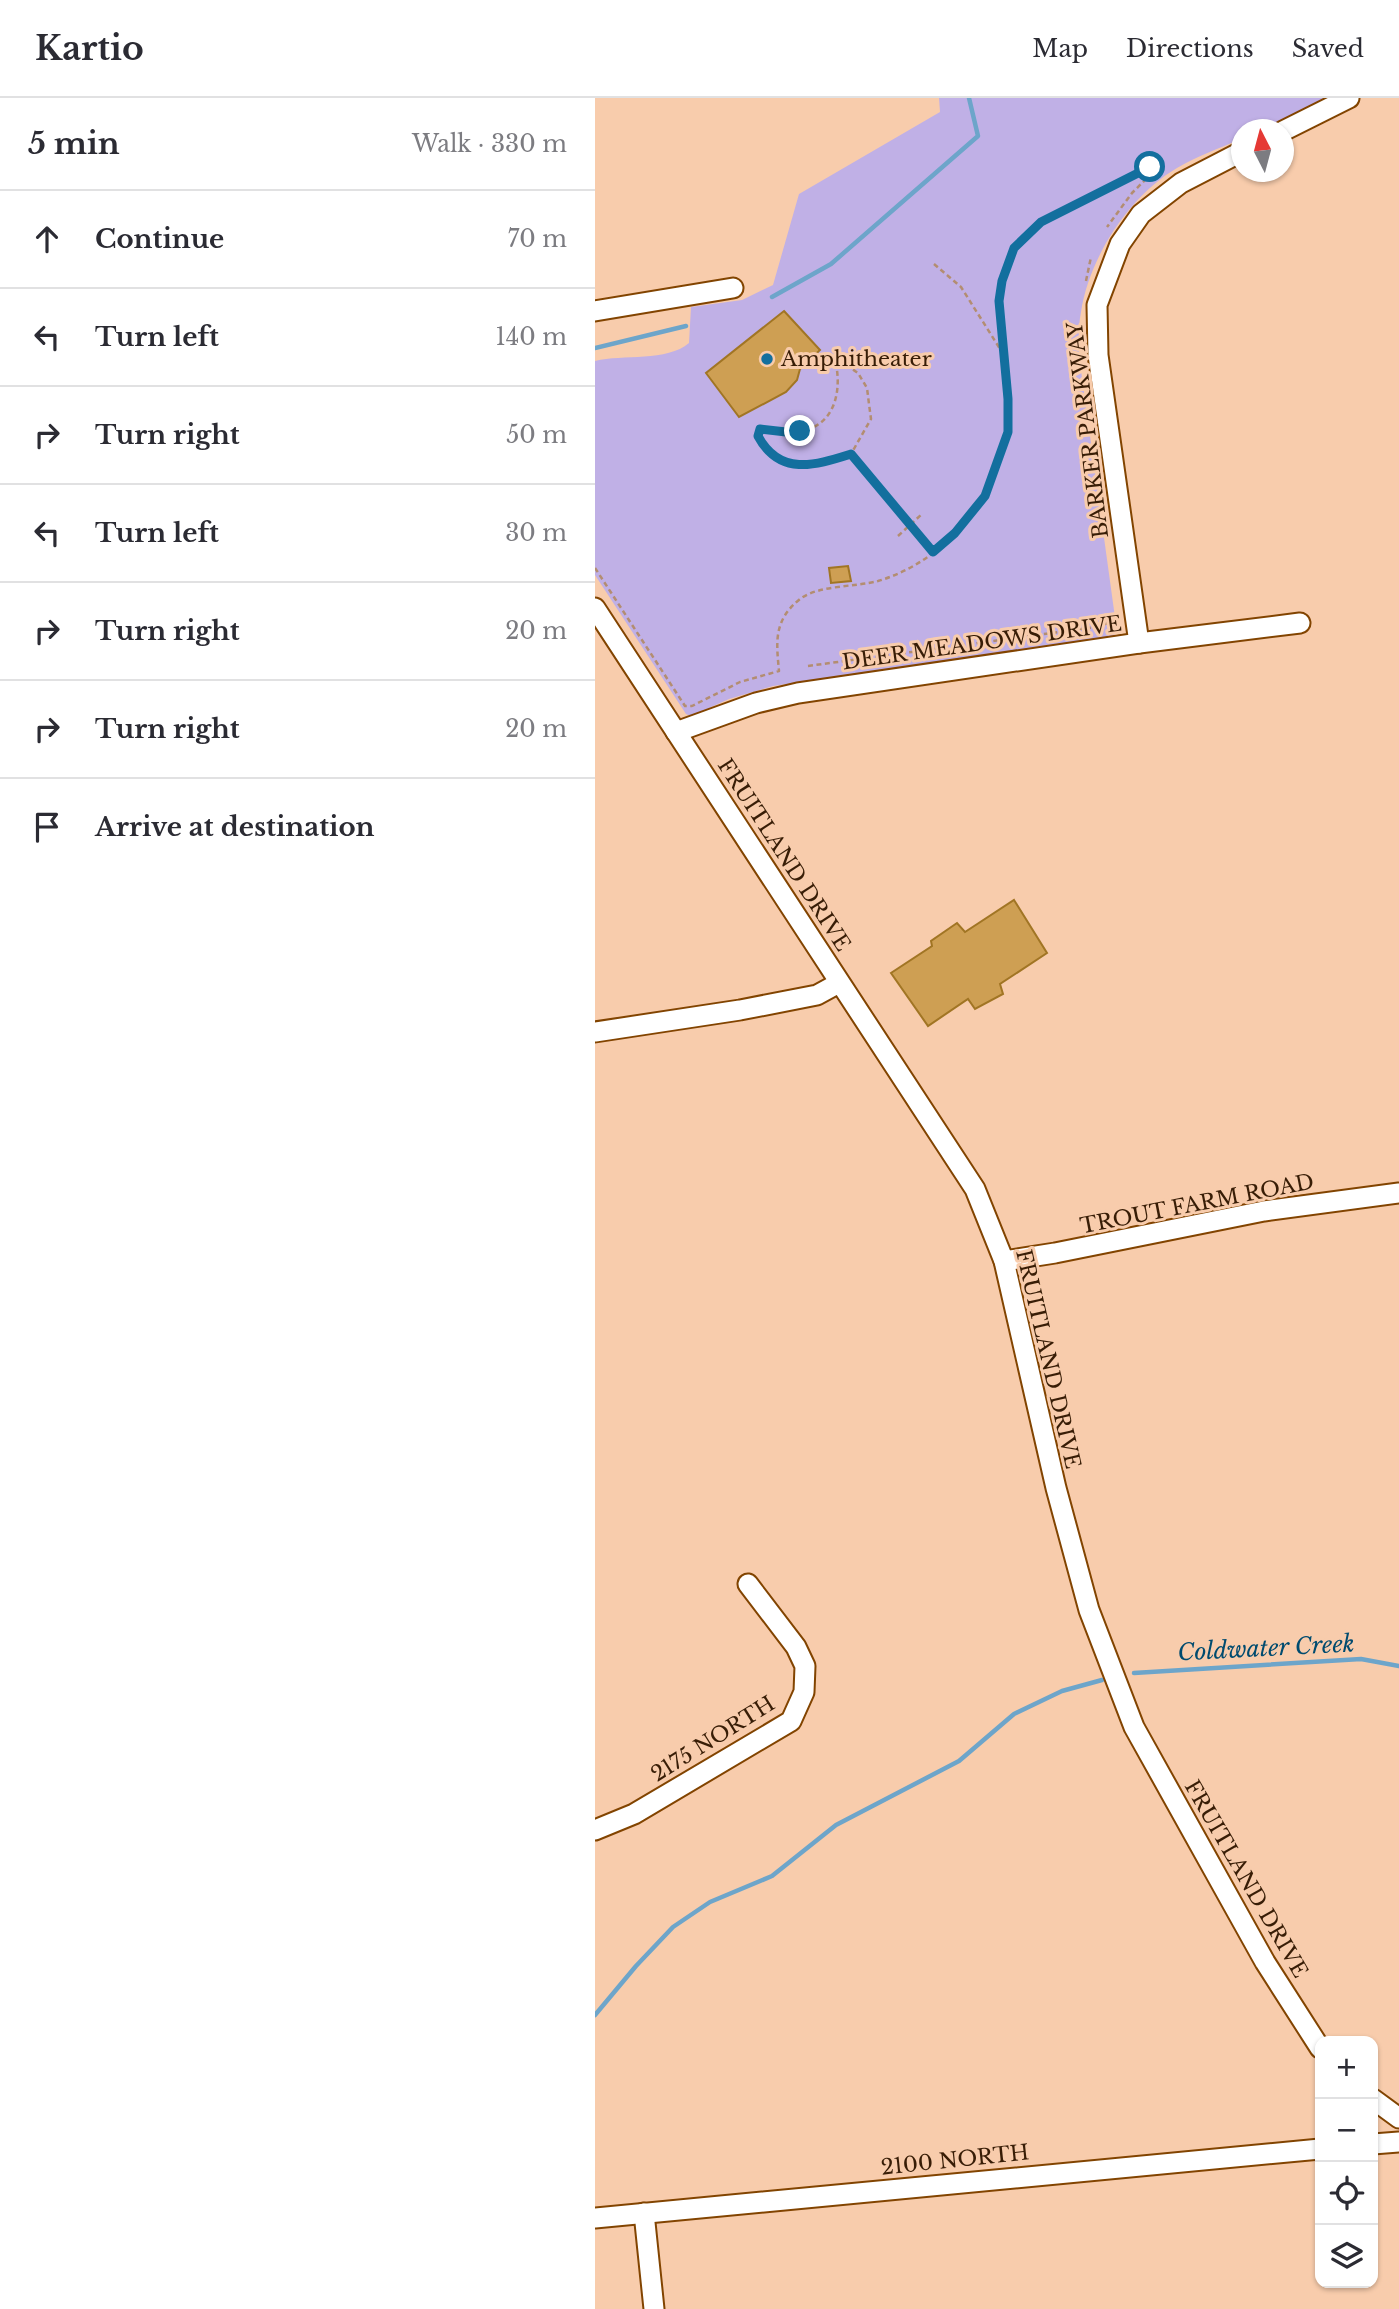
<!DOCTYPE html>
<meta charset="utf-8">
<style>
:root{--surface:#fff;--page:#f2f2f3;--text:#2b2b33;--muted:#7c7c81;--line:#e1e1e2}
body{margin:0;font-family:"Libre Baskerville",serif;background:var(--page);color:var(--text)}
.controls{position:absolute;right:21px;bottom:21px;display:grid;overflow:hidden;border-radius:14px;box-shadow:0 2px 5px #0004}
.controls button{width:63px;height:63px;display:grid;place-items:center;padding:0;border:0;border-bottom:2px solid var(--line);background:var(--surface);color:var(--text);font:35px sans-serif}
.compass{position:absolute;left:636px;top:21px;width:63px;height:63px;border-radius:50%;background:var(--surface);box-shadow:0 2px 5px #0004;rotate:354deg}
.stop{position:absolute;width:21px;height:21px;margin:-16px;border:5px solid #136f9e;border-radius:50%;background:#fff}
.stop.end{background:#136f9e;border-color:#fff;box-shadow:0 2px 7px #0008}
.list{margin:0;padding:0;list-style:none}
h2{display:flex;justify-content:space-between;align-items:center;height:91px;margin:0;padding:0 28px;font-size:30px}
h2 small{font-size:23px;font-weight:400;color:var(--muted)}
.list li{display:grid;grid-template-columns:46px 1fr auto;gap:21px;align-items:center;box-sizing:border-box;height:98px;padding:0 28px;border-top:2px solid var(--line)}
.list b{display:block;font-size:26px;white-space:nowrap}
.list em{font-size:23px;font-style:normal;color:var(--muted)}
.icon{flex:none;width:38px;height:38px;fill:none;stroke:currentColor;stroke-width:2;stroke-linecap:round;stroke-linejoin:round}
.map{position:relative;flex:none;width:804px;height:2211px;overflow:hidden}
header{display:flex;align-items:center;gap:42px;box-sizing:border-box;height:98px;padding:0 35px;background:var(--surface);border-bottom:2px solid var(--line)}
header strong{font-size:33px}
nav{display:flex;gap:38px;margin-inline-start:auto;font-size:24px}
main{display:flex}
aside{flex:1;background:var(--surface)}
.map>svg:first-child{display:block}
.green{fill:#c0b0e6}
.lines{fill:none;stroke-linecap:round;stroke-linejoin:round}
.stream{stroke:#6da5ca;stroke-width:4.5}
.building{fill:#ce9f53;stroke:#a17524;stroke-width:2}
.minor-casing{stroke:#824400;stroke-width:23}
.path{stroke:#b38d71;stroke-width:2.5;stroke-dasharray:5 3.5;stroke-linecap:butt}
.minor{stroke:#fff;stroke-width:19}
.route{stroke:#136f9e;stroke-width:9}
.poi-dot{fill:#136f9e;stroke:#f8ccac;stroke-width:2.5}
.labels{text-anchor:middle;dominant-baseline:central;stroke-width:6;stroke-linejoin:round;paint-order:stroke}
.poi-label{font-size:21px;fill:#381d06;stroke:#f8ccac;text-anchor:start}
.street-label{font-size:21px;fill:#381d06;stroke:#f8ccac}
.water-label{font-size:23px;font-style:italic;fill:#004b6f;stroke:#f8ccac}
</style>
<header>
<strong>Kartio</strong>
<nav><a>Map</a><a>Directions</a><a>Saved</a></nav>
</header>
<main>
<aside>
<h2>5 min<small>Walk · 330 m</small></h2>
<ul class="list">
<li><svg class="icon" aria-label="ahead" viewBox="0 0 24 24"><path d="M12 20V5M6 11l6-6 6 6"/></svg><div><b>Continue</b></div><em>70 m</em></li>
<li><svg class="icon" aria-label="left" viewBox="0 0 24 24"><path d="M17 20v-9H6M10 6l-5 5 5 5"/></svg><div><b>Turn left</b></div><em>140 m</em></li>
<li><svg class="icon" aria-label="right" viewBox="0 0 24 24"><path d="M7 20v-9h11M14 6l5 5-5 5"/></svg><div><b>Turn right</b></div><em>50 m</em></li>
<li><svg class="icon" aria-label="left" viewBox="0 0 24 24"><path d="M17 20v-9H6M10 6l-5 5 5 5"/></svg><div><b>Turn left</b></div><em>30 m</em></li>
<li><svg class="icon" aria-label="right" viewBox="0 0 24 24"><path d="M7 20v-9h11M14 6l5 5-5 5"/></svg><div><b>Turn right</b></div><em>20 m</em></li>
<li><svg class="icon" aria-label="right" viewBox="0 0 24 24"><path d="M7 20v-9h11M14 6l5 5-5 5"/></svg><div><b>Turn right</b></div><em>20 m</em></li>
<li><svg class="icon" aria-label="arrive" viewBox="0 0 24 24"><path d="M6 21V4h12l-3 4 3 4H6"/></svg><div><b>Arrive at destination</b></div></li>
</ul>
</aside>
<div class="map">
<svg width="804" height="2211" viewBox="0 0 804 2211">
<rect width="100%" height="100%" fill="#f8ccac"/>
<path class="green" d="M344 0H733L667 31 646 32V41C625 50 602 58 582 70 534 98 494 160 486 214 483 229 484 243 484 258L522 534 517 539 505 542 178 588 134 601 96 618 91 616 0 477V263C28 256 72 264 94 245L96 209 147 202 178 187 204 96 345 14Z"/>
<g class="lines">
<g class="stream">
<path d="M177 199 236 166 383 38 374 0"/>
<path d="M0 250 91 228"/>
<path d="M539 1575 766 1561 804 1568"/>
<path d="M0 1917 41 1868 78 1829 115 1804 177 1778 241 1727 364 1663 419 1616 467 1593 507 1582"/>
</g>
</g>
<g class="building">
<path d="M189 213 225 252 205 271 202 282 191 294 144 319 111 275Z"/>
<path d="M253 468 256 483 236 485 234 470Z"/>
<path d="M419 802 452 855 405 886 408 896 380 911 373 901 333 928 296 875 337 848 336 843 362 825 370 834Z"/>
</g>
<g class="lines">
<defs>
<g id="minor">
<path d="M688 33 754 0"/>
<path d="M0 213 138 190"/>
<path d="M0 510 380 1091 409 1163 461 1390 494 1512 539 1629 670 1864 725 1950"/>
<path d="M544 545 503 257 502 207 525 146 546 116 586 85 646 54"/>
<path d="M81 634 161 605 203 595 544 545 705 525"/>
<path d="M0 934 145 912 222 897 244 885"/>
<path d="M409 1163 460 1155 669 1113 804 1095"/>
<path d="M0 1732 39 1716 196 1623 209 1594 210 1568 201 1549 153 1486"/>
<path d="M778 2001 804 2020"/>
<path d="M778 2046 804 2044"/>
<path d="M49 2115 59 2211"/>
<path d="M0 2120 725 2051"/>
</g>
</defs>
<use href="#minor" class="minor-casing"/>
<g class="path">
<path d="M339 166 366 189 407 254"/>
<path d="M491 183 496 159"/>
<path d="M244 262 263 275 272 290 274 306 276 321 256 356C221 367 185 379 163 339L165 331C174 331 183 334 192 334 234 336 248 302 241 266Z"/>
<path d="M256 356 337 453"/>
<path d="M303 438 327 416"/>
<path d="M0 470 90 608H97L145 584 184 573C181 542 179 522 205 501 223 487 261 489 283 483 355 462 410 390 414 316L405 203 407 183 419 150 446 124 555 69 558 74 537 95 512 129"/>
<path d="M213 568 501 529 522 522"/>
</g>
<use href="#minor" class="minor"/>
</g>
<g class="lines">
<path class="route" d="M205 333 191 334 165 331 163 338C185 379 221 367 256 356L338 454 360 435 390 398 413 334V301L404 203 407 183 419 150 446 124 555 69"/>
</g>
<circle class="poi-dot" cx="172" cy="261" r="7"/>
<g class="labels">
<g class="poi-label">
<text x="186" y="261">Amphitheater</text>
</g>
<g class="street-label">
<text transform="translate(493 332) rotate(-97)">BARKER PARKWAY</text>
<text transform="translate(387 545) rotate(-8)">DEER MEADOWS DRIVE</text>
<text transform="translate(189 757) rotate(57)">FRUITLAND DRIVE</text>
<text transform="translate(602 1106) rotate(-11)">TROUT FARM ROAD</text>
<text transform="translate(453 1261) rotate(77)">FRUITLAND DRIVE</text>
<text transform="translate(118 1641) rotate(-32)">2175 NORTH</text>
<text transform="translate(651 1781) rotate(60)">FRUITLAND DRIVE</text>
<text transform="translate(360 2062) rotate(-6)">2100 NORTH</text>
</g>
<g class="water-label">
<text transform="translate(671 1550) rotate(-3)">Coldwater Creek</text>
</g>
</g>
</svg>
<div class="controls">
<button>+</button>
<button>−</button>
<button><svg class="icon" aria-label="locate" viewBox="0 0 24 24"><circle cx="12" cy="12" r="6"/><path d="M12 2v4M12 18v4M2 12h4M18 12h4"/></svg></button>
<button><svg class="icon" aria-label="layers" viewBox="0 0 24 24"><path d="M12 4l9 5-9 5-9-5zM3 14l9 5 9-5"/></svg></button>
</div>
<svg class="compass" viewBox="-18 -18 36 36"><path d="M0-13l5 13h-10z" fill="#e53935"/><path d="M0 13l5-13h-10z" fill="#7c7c81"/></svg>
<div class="stop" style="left:555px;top:69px"></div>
<div class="stop end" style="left:205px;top:333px"></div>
</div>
</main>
